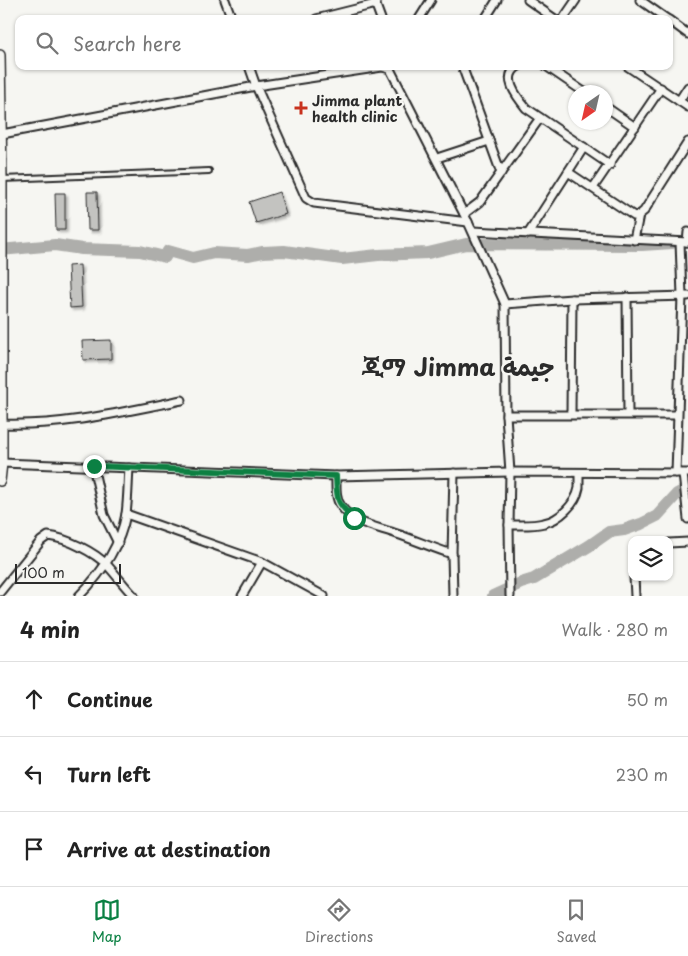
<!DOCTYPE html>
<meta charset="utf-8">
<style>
:root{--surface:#fff;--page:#f2f2f2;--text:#222;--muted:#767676;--line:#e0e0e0;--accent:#0b8043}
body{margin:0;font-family:"Playpen Sans","Playpen Sans Arabic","Noto Sans Ethiopic",sans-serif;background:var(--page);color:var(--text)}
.controls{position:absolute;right:15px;bottom:15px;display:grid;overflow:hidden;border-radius:10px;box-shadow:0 1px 4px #0004}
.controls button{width:45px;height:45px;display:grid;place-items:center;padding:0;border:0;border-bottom:1px solid var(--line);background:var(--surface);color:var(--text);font:25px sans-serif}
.compass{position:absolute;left:568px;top:85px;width:45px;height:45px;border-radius:50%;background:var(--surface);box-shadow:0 1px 4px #0004;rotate:214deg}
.scale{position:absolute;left:15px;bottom:12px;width:106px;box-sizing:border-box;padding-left:5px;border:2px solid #2b2b2b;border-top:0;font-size:14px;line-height:18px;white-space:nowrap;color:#2b2b2b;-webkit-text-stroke:4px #f6f6f2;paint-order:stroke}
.stop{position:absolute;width:15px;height:15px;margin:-11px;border:4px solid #0b8043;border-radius:50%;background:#fff}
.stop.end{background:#0b8043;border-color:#fff;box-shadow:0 1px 5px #0008}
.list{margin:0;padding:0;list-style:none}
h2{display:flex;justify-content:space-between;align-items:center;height:65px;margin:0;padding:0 20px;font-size:21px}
h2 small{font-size:16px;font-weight:400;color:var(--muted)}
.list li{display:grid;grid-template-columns:32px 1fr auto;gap:15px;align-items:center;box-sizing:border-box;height:75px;padding:0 20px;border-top:1px solid var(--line)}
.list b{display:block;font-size:19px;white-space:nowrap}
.list em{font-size:16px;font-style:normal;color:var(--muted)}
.icon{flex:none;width:28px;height:28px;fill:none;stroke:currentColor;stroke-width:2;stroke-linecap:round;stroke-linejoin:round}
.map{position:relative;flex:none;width:688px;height:596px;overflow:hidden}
.search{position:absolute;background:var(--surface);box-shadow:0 1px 4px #0004;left:15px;right:15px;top:15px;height:55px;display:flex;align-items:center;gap:12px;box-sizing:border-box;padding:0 18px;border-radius:10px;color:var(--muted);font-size:19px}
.sheet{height:290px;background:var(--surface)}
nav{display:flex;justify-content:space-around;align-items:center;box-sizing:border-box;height:70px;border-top:1px solid var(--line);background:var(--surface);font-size:14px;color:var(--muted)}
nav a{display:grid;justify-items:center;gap:2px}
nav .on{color:var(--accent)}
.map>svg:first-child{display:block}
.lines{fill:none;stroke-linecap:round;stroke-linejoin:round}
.river{stroke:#aeaeab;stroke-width:12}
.building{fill:#c3c3c0;stroke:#2b2b2b;filter:url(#shadow)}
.service-casing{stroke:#2b2b2b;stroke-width:8}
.minor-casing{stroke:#2b2b2b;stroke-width:11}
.tertiary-casing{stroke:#2b2b2b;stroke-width:12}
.service{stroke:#f6f6f2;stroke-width:4}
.minor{stroke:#f6f6f2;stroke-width:7}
.tertiary{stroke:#f6f6f2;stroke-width:9}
.route{stroke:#0b8043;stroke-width:6}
.poi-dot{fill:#c8321e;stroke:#f6f6f2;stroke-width:2}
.labels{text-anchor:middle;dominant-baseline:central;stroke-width:4.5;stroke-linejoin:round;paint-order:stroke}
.poi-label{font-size:14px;font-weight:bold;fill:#2b2b2b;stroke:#f6f6f2;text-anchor:start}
.town-label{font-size:24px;font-weight:bold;fill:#2b2b2b;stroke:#f6f6f2}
</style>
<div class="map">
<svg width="688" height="596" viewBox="0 0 688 596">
<defs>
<filter id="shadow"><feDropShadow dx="2.5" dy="2.5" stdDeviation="1" flood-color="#0004"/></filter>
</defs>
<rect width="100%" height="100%" fill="#f6f6f2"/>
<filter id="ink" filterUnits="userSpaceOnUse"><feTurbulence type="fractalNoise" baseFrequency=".02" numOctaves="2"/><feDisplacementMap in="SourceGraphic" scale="10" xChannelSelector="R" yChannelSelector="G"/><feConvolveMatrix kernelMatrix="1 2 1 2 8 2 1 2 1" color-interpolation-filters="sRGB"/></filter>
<g filter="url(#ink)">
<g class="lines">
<g class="river">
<path d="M0 250 55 245 82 249 140 251 165 257 168 251 193 258 214 253 248 255 263 252 284 251 342 259 378 255 428 253 466 244 642 245 672 243"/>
<path d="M493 596 521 583 534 579 589 546 609 532 624 530 641 524 657 516 677 494 688 488"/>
</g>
</g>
<g class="building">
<path d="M87 192H97L98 230H88Z"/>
<path d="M279 192 286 214 256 223 249 202Z"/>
<path d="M55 193H65V230H56Z"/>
<path d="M80 265 82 307 70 308 68 266Z"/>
<path d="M111 340V359L83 360 82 341Z"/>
</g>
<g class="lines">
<defs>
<path id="service" d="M2 179 209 171"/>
<g id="minor">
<path d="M225 0 232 19"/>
<path d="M374 0 381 19"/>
<path d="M528 0 555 19"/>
<path d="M640 0 667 19"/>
<path d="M316 19 376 4"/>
<path d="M419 19 431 0"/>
<path d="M485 19 497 0"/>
<path d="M563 19 576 0"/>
<path d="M669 20 688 34"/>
<path d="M249 66 256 86 306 198 314 203 468 222"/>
<path d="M462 66 501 173"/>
<path d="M519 66C500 76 517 97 526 108L610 165"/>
<path d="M546 66 584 92"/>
<path d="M627 66 688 107"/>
<path d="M679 101 688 87"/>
<path d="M606 107 635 127"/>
<path d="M2 134 256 86 382 67 390 69 468 222 505 304 506 415 510 472 509 525 510 596"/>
<path d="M437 158 489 141"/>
<path d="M568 172 634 216 639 215"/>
<path d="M593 188 661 88"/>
<path d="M464 214 480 202 540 118"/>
<path d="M473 231 688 242"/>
<path d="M528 234 584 147"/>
<path d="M634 240 639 215 644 211 688 142"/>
<path d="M687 242 688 232"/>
<path d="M627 297 628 414"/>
<path d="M505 304 572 299 688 296"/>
<path d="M571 414 572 299"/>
<path d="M506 415H677"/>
<path d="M2 424C64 426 122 412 182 400"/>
<path d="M2 463 336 476 510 472 688 473"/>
<path d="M93 466 104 515 118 543"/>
<path d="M676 473 682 296 680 242"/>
<path d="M683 474 688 519"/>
<path d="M336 476C336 486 335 498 341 506 353 524 378 527 397 534 415 540 433 548 452 554"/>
<path d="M126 514 262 562 324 596"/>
<path d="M509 525C520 525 533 526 544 523 559 520 576 504 579 488 579 483 579 478 579 473"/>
<path d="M669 543 688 542"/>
<path d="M634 577 635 596"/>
<path d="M0 592 41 541 48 536C66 538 95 552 108 566 117 576 125 587 134 596"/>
<path d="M79 596C102 573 120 547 126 514 128 499 128 483 129 468"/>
<path d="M242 596 262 562"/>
<path d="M453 596 452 554 454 473"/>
</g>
<path id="tertiary" d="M0 55 2 179V463L0 481"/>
</defs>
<use href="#service" class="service-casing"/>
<use href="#minor" class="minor-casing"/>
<use href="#tertiary" class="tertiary-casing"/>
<use href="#service" class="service"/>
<use href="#minor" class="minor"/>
<use href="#tertiary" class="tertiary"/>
</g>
</g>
<g class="lines" filter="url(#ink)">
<path class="route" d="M94 466 336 476C337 499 336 503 354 518"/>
</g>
<path class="poi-dot" d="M298.5 100.5h5v5h5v5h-5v5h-5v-5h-5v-5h5z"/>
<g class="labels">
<g class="poi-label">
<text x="312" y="100">Jimma plant<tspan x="312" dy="16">health clinic</tspan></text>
</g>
<g class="town-label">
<text x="458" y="366">ጂማ Jimma جيمة</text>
</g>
</g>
</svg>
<div class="controls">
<button><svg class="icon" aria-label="layers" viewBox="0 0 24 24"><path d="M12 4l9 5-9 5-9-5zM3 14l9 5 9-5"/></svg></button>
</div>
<svg class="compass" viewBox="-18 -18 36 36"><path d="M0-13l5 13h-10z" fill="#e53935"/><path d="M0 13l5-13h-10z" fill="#767676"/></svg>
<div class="scale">100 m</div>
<div class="stop" style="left:354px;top:518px"></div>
<div class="stop end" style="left:94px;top:466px"></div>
<div class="search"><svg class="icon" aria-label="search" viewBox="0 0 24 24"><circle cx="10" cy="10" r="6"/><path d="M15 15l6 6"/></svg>Search here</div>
</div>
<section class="sheet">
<h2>4 min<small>Walk · 280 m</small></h2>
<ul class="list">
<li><svg class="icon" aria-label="ahead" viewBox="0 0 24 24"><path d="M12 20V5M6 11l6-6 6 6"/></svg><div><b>Continue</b></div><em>50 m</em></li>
<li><svg class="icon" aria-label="left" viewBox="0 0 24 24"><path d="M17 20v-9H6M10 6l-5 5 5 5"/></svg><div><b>Turn left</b></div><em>230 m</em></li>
<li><svg class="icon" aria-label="arrive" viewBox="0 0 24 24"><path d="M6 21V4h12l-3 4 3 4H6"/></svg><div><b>Arrive at destination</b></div></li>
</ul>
</section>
<nav>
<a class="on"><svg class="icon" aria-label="map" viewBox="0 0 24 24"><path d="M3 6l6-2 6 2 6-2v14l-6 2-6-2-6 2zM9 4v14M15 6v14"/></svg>Map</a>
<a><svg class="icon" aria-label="directions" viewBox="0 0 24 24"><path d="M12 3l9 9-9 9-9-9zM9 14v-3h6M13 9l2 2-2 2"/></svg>Directions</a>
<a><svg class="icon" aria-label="saved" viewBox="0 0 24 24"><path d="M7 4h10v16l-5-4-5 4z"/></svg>Saved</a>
</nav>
